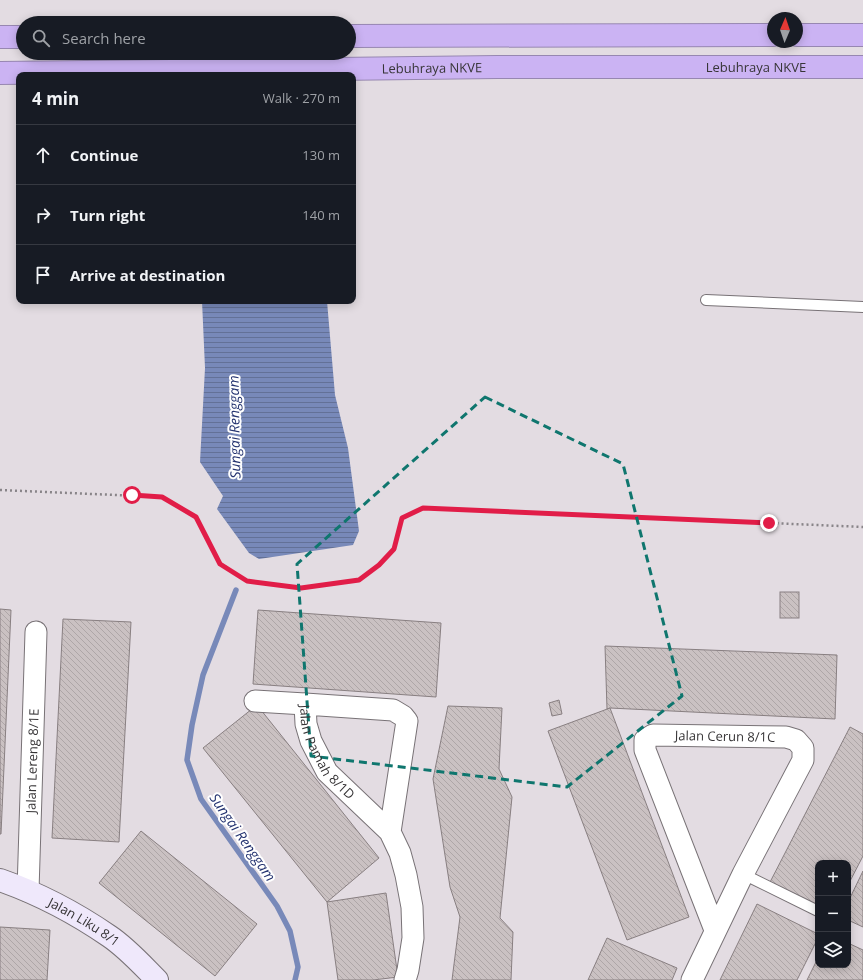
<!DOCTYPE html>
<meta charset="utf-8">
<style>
:root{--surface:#171b24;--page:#242831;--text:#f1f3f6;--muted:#9ea1a6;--line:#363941}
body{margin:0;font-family:"Open Sans",sans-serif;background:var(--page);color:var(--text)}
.controls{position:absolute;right:12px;bottom:12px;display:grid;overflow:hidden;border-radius:8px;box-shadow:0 2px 10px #0003}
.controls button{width:36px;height:36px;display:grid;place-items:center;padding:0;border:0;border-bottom:1px solid var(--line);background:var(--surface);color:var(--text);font:20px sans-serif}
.compass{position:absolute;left:767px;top:12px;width:36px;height:36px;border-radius:50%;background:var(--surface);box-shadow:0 2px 10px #0003;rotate:2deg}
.stop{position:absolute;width:12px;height:12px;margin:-9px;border:3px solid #e11d48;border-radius:50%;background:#fff}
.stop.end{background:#e11d48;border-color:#fff;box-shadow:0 1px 4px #0008}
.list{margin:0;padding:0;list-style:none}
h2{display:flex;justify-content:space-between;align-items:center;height:52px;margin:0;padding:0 16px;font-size:17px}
h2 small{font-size:13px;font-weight:400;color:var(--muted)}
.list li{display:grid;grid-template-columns:26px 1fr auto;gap:12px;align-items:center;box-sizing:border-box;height:60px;padding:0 16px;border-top:1px solid var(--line)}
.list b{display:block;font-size:15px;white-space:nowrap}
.list em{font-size:13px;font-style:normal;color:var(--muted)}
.icon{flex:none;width:22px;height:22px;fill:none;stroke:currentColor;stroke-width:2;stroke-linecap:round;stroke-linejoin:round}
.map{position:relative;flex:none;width:863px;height:980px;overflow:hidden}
.search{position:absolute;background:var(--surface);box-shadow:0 2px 10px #0003;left:16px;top:16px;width:340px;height:44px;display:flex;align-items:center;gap:10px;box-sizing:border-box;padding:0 14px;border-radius:22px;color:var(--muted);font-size:15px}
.panel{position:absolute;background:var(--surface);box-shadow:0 2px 10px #0003;left:16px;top:72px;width:340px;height:232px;border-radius:8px}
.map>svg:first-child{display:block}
.water{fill:url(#water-rules)}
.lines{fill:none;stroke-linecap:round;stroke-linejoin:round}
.stream{stroke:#7889b9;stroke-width:5.5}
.building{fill:url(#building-back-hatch);stroke:#887f81}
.lane-casing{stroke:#787276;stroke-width:12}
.street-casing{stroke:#787276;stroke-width:23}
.secondary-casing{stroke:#787276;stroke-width:24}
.highway-casing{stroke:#9787b1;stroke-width:24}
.path{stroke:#888488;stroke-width:2.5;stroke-dasharray:2 3;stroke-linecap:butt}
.lane{stroke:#fff;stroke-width:10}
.street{stroke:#fff;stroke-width:21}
.secondary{stroke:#efe8fb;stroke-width:22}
.highway{stroke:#cbb3f3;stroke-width:22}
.route{stroke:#e11d48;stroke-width:5}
.marked{fill:none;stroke:#0f766e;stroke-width:3;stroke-dasharray:8 5;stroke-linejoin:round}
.labels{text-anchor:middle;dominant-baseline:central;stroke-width:4;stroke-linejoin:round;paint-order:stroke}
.street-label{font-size:13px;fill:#373537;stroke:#fff}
.water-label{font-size:14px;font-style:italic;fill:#243370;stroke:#fff}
</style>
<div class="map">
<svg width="863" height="980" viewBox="0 0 863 980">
<defs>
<pattern id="water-rules" width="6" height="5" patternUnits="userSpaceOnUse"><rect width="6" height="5" fill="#7889b9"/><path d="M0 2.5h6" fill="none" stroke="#637197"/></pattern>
<pattern id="building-back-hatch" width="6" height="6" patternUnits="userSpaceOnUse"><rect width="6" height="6" fill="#cac1c2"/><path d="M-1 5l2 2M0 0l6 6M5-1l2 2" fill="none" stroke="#aea6a7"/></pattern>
</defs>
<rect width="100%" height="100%" fill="#e3dce2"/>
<path class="water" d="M202 301H327L335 395 348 448 359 531 353 545 259 559 249 553 217 509 223 496 200 462 205 368Z"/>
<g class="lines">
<path class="stream" d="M236 590 203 675 192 725 187 760 201 799 277 906 290 931 298 967 295 980"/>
</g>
<g class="building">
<rect x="780" y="592" width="19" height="26"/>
<path d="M0 609 11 610 1 834H0Z"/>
<path d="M258 610 441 623 436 697 253 684Z"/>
<path d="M63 619 131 622 119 842 52 838Z"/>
<path d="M605 646 837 655 835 719 610 708 607 709Z"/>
<path d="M559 700 562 714 552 716 549 703Z"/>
<path d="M257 705 379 858 327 902 203 748Z"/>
<path d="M448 706 502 708 499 769 512 797 500 918 513 932 511 980H452L460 917 450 887 433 779Z"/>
<path d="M610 708 689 917 627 940 548 731Z"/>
<path d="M850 727 863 734V856L848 885V863H818V911L768 886Z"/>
<path d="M141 831 257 924 215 976 99 883Z"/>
<path d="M863 871V927L848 920V902Z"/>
<path d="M386 893 398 977 373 980H338L327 902Z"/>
<path d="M757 904 818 934V938L797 980H720Z"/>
<path d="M0 927 50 930 47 980H0Z"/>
<path d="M607 938 677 968 672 980H588Z"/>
<path d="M848 943 863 950V980H807L818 958V965H848Z"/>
</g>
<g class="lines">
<defs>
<g id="lane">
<path d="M706 300 863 307"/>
<path d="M743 874 818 911"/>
</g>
<g id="street">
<path d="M255 701 305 704"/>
<path id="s1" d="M390 832 407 721 403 716 393 710 305 704 306 724 311 741 327 772 390 832 400 853 406 875 412 907 413 938 408 970 405 980"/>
<path id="s2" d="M28 891 36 632"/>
<path d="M692 980 743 874 803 760V748L796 740 786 737 653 735 645 740V750L715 930"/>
</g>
<g id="secondary">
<path id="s3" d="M0 880C37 893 77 914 109 936 127 948 142 965 157 980"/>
</g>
<g id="highway">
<path d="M797 35H863"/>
<path d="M349 36 773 35"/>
<path d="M0 37H23"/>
<path id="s4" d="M0 73 497 67H863"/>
</g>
</defs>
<use href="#lane" class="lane-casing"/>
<use href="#street" class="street-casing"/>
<use href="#secondary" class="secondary-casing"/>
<use href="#highway" class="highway-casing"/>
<path class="path" d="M0 490 162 497 196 517 220 563 247 581 301 588 359 580 379 565 394 549 402 518 423 508 863 527"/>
<use href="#lane" class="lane"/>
<use href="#street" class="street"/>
<use href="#secondary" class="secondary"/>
<use href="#highway" class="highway"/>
</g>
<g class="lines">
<path class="route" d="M132 495 162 497 196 517 220 564 247 581 301 588 359 580 379 565 394 549 402 518 423 508 769 523"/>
</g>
<path class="marked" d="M485 397 623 464 682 696 567 787 311 756 297 564Z"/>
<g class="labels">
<g class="street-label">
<text stroke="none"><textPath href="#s4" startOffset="756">Lebuhraya NKVE</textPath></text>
<text stroke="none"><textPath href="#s4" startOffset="432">Lebuhraya NKVE</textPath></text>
<text transform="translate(725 736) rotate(1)">Jalan Cerun 8/1C</text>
<text stroke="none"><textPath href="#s1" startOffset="273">Jalan Pamah 8/1D</textPath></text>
<text stroke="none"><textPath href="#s2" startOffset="130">Jalan Lereng 8/1E</textPath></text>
<text stroke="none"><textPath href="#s3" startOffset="94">Jalan Liku 8/1</textPath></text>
</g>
<g class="water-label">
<text transform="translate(234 427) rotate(-91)">Sungai Renggam</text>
<text transform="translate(243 837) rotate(55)">Sungai Renggam</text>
</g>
</g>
</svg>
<div class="controls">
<button>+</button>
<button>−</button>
<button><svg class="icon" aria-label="layers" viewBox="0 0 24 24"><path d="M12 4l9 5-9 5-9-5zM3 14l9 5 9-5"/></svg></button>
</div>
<svg class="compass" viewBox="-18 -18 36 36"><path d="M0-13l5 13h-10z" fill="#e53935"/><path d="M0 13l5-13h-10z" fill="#9ea1a6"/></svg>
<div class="stop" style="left:132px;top:495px"></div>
<div class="stop end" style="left:769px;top:523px"></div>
<div class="search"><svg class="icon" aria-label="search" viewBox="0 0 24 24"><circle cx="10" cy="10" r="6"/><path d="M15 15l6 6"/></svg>Search here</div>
<section class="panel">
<h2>4 min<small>Walk · 270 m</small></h2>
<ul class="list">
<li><svg class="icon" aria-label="ahead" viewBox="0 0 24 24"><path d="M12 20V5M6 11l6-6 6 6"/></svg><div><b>Continue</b></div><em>130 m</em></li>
<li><svg class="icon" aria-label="right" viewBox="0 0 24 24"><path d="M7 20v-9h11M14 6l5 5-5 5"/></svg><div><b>Turn right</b></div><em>140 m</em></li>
<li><svg class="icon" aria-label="arrive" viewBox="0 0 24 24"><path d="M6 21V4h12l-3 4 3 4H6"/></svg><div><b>Arrive at destination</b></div></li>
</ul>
</section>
</div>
